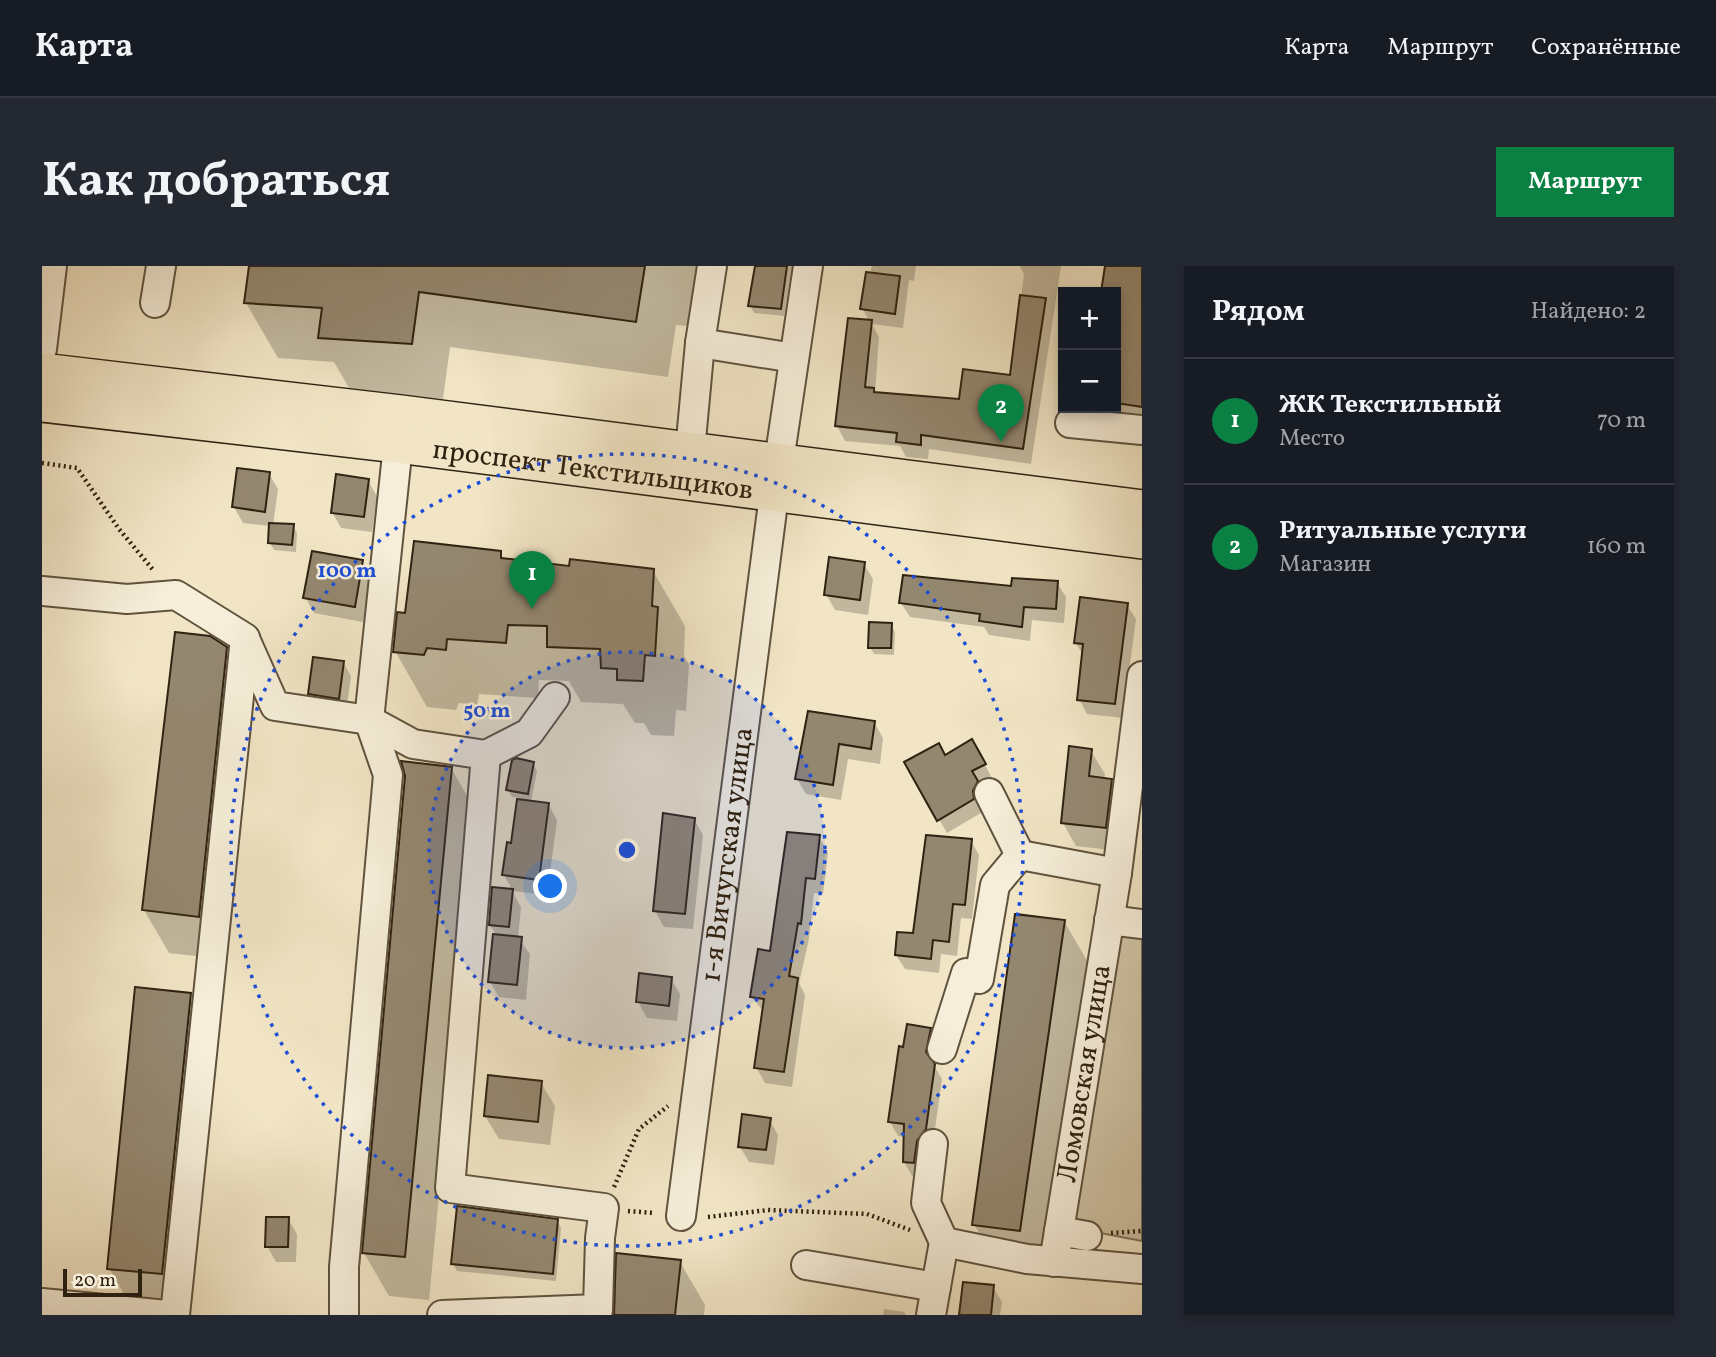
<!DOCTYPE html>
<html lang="ru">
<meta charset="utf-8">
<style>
:root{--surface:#171b24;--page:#242831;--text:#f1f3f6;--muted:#9ea1a6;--line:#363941;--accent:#0b8043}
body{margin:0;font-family:Vollkorn,serif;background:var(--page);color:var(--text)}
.controls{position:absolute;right:21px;top:21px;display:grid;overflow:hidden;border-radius:0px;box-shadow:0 4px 10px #0003}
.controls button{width:63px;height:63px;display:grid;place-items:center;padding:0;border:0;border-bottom:2px solid var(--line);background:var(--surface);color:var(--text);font:35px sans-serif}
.scale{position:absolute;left:21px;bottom:18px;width:79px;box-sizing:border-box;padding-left:7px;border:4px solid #302211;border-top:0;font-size:19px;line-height:24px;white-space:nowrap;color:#302211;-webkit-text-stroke:5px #f6eed9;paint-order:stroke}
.you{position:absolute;left:509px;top:621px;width:24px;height:24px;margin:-18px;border:5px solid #fff;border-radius:50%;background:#1a73e8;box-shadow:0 0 0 10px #1a73e833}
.badge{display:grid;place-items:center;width:46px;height:46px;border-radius:50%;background:var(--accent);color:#fff;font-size:23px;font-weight:700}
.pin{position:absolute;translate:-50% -58px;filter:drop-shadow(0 2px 4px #0008)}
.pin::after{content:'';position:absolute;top:37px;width:24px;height:21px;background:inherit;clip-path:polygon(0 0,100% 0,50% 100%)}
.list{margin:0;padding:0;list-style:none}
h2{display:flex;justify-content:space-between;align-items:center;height:91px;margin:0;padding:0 28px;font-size:30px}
h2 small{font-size:23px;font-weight:400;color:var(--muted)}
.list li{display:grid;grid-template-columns:46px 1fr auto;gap:21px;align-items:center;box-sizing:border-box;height:126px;padding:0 28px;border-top:2px solid var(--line)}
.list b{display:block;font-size:26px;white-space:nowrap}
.list p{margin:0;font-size:23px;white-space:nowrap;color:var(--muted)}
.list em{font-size:23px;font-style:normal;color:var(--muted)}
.map{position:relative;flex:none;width:1100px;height:1049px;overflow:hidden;border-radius:0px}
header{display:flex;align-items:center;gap:42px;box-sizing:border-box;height:98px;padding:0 35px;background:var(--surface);border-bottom:2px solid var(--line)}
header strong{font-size:33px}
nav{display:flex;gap:38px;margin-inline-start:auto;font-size:24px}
.intro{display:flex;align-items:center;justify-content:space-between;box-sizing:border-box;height:168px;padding:0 42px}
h1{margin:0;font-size:49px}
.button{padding:18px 32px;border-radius:0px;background:var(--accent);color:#fff;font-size:24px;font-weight:700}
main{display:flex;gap:42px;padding:0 42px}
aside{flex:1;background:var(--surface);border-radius:0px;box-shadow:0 4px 10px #0003}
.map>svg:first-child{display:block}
.green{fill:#d0c4a6;stroke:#80735c;stroke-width:2}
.shadow{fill:#0003}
.building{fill:#94876f;stroke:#302211;stroke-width:2}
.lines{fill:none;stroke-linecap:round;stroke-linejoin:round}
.minor-casing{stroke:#60533e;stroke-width:32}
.major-casing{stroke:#302211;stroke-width:38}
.path{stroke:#302211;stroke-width:4.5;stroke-dasharray:2 3.5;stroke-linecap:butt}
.minor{stroke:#f6eed9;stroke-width:28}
.major{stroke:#f1e5c5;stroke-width:35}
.ring{fill:none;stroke:#1d4ed8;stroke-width:3.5;stroke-dasharray:3.5 7}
.labels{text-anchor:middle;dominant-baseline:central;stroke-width:5;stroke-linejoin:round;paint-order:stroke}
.street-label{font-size:28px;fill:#302211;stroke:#f6eed9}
.centre{fill:#1d4ed8;stroke:#f6eed9;stroke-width:3.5}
.ring-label{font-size:21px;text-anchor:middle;font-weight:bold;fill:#1d4ed8;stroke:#f6eed9;stroke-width:5;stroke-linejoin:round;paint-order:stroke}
</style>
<header>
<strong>Карта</strong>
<nav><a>Карта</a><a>Маршрут</a><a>Сохранённые</a></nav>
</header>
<div class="intro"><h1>Как добраться</h1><a class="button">Маршрут</a></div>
<main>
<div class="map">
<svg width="1100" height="1049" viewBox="0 0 1100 1049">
<rect width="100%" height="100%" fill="#f1e5c5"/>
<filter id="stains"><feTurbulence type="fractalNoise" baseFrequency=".00286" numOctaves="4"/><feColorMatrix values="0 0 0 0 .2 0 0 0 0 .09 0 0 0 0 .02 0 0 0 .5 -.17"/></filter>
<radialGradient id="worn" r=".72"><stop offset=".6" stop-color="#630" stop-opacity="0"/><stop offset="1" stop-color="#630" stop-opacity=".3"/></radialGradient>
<path class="green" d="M1067 654 1100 658V975L1017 959Z"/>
<g class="shadow">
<path d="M209 0H667L661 61 634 59 626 111 408 81 401 133 310 127 292 96 236 92 204 37Z"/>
<path d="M714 0H750L742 50 712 47 708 39Z"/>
<path d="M830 0H874L872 15 867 14 861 62 830 58 837 71 833 127 918 135 969 111 982 8 978 0H1019L989 198 887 183 886 193 864 191 858 180 803 175 795 160 828 56 820 42Z"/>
<path d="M1065 0H1100V169L1062 163 1050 142H1074V26H1061Z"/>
<path d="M227 208 236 223 231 259 251 260 255 267 254 286 232 284 228 277 229 260 201 257 192 241Z"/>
<path d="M326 215 335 230 330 266 299 262 290 246Z"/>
<path d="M458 287 463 294 528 302 611 305 643 360 642 390 647 399 644 445 634 444 632 470 609 469 602 457H593L581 438 539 436 527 415 497 414 496 432 437 428 435 439 417 437 414 444 385 441 353 385 364 349Z"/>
<path d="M320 296 329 311 321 356 272 347 263 331Z"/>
<path d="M822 298 831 313 826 349 793 344 784 328Z"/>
<path d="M1015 317 1024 331 1022 357 990 354 988 375 947 369 942 361 868 351 859 337Z"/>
<path d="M1085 339 1094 353 1081 452 1045 448 1037 433 1042 391 1034 377Z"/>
<path d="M849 359 853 366 852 389 832 388 828 381Z"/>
<path d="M184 382 209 425 181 693 127 687 102 644Z"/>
<path d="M301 396 309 410 304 446 276 442 268 428Z"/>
<path d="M768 447 832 456 841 472 838 498 806 493 799 534 764 528 755 513Z"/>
<path d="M930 475 950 512 936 520 942 531 937 540 939 547 905 567 864 497 903 491Z"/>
<path d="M1049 485 1063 508 1062 514H1069L1083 538 1077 585 1034 580 1021 557Z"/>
<path d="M491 497 495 505 489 536 506 538 515 554 505 629 471 625 462 609 471 579 477 532 470 531 466 524Z"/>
<path d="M409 502 434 545 387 1034 347 1030 322 987Z"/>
<path d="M652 553 661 569 651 663 622 661 613 645Z"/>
<path d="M777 571 786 587 781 628 772 627 767 673 757 717 763 729 750 821 723 817 714 801 722 746 709 730Z"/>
<path d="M929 575 937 589 930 653 919 652 915 690 899 688 897 707 863 703 854 689 873 669Z"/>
<path d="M470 625 479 641 476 672 488 688 484 734 457 731 448 716 455 670 448 659Z"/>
<path d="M1022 655 1047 698 1002 1008 957 1001 932 958Z"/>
<path d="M629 713 638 728 635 755 605 752 596 736Z"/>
<path d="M147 729 172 772 145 1049 92 1045 67 1002Z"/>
<path d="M888 764 896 777 891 798 900 813 891 877 879 910H870L862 896 863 871 856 870 848 856Z"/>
<path d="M499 817 513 840 508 879 457 873 443 850Z"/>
<path d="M727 853 736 869 732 899 707 896 698 881Z"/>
<path d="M246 953 255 968 254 996H234L225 980Z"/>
<path d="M515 954 519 962 514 1015 415 1005 411 998Z"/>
<path d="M638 996 663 1039 662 1049H573Z"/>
<path d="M951 1021 960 1036 958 1049H919Z"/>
<path d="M842 1043 862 1046 864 1049H841Z"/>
</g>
<g class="building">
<path d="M207 0H603L594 56 377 26 370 78 276 72 280 42 202 37Z"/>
<path d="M713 0H745L739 43 706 40Z"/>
<path d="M1063 0H1100V141L1074 137V26H1059Z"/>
<path d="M824 6 858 10 853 48 818 43Z"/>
<path d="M978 29 1004 32 981 183 879 169V179L854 176 855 167 793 160 806 52 830 54 823 121 832 122V126L917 133 921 103 968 109Z"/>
<path d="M195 202 228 206 223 246 190 241Z"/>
<path d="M294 208 327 213 322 251 289 247Z"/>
<path d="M227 257 252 258 250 279 226 277Z"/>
<path d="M372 275 459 285V292L527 300 528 293 612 303 610 340 616 341 613 390 603 389 601 415 575 414V403L559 402 558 383 505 381V360L466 359 464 377 405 373 404 384 385 382 382 389 351 386 355 346 363 347Z"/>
<path d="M270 285 321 294 313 341 261 332Z"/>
<path d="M787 291 823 296 818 334 782 329Z"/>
<path d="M861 309 969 320 970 312 1016 315 1014 343 982 341 980 361 937 355 938 348 857 337Z"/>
<path d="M1038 331 1086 337 1073 438 1035 434 1041 378 1032 377Z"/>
<path d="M827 356 850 357 849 382H826Z"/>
<path d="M133 366 168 370 185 381 157 651 100 644Z"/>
<path d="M271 391 302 395 297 433 266 428Z"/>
<path d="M766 445 833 455 829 483 797 478 791 519 753 513Z"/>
<path d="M930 473 944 498 930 505 936 515 931 525 932 533 895 555 862 496 897 477 903 489Z"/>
<path d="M1027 480 1050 483 1047 510 1070 513 1064 562 1019 557Z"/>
<path d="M474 492 492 496 486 528 464 524 470 494Z"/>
<path d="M359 495 410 501 363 991 320 987 363 510Z"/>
<path d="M475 533 507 537 497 614 460 609 465 576 469 577Z"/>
<path d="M621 547 653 552 643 648 611 645Z"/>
<path d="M745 566 778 569 773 613 764 612 759 658 756 657 747 710 756 712 742 806 712 802 722 733 708 731 716 683 728 685Z"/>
<path d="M884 569 930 573 923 639 911 638 907 676 891 674 889 693 853 689 855 666 871 667Z"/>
<path d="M450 621 471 623 467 661 447 659Z"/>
<path d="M973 648 1023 654 978 965 930 959Z"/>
<path d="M451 668 480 671 475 719 446 716Z"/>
<path d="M597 707 630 711 627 740 594 736Z"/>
<path d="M93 721 149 727 120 1008 65 1003Z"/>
<path d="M865 758 889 762 884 786 893 798 884 863 875 875 872 897 861 896 862 858 846 856 857 780 861 781Z"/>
<path d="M446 809 500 815 496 856 442 850Z"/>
<path d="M700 848 729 852 724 884 696 881Z"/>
<path d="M415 940 516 953 511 1008 409 998Z"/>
<path d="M224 951H247L246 981H223Z"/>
<path d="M574 987 639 994 633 1049H572Z"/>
<path d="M921 1016 952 1019 949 1049H917Z"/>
</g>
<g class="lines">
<defs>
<g id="minor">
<path d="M113 37 119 0"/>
<path d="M658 77 752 92"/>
<path d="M0 83 10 0"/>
<path d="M1028 157 1100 164"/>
<path d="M648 185 658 77 670 0"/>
<path d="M0 325 85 333 134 329 203 372 133 1049"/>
<path d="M204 375 233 440 327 454 371 478 444 489 487 467 513 431"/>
<path d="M444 489 408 922 562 942 558 972 556 1043"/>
<path d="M947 527 978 589 1075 607"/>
<path d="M1067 654 1100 658"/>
<path d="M900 783 924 707 937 713 953 619 978 589"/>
<path d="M891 878 884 937 902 976"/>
<path id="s1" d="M639 950 732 229 766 0"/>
<path d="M1017 965 1045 970"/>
<path d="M902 976 985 993 1100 1003"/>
<path id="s2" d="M1012 996 1075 607 1100 410"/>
<path d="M764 999 894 1021"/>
<path d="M0 1037 125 1049"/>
<path d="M302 1049V1001L346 509 327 454 356 179"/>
<path d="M400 1049 556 1043 555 1049"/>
<path d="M889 1049 902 976"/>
</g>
<g id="major">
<path d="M0 105 359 147 1100 242"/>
<path id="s3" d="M0 138 356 179 1100 275"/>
</g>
</defs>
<use href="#minor" class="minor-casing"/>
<use href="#major" class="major-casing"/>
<g class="path">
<path d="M0 197 35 202 77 263 112 305"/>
<path d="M572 921 597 863 626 840"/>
<path d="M586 945 612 947"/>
<path d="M666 951 726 944 825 948 868 964"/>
<path d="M1069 967 1100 965"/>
</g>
<use href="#minor" class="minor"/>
<use href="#major" class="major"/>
</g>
<circle cx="585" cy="584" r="198" fill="#1d4ed8" fill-opacity=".12"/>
<g class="ring">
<circle cx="585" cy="584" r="198"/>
<circle cx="585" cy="584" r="396"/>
</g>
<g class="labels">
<g class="street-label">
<text stroke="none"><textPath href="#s3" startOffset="555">проспект Текстильщиков</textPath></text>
<text stroke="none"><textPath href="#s1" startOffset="364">1-я Вичугская улица</textPath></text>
<text stroke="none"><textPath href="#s2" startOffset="191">Ломовская улица</textPath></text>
</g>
</g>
<circle cx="585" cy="584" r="10" class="centre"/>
<g class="ring-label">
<text x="305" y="311">100 m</text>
<text x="445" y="451">50 m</text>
</g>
<rect width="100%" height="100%" filter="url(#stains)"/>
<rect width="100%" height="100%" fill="url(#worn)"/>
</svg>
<div class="controls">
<button>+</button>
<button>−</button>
</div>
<div class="scale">20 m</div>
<div class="you"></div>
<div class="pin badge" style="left:490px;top:343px">1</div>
<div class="pin badge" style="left:959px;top:176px">2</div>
</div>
<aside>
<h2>Рядом<small>Найдено: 2</small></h2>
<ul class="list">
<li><span class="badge">1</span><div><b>ЖК Текстильный</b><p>Место</p></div><em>70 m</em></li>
<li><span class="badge">2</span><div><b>Ритуальные услуги</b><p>Магазин</p></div><em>160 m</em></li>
</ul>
</aside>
</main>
